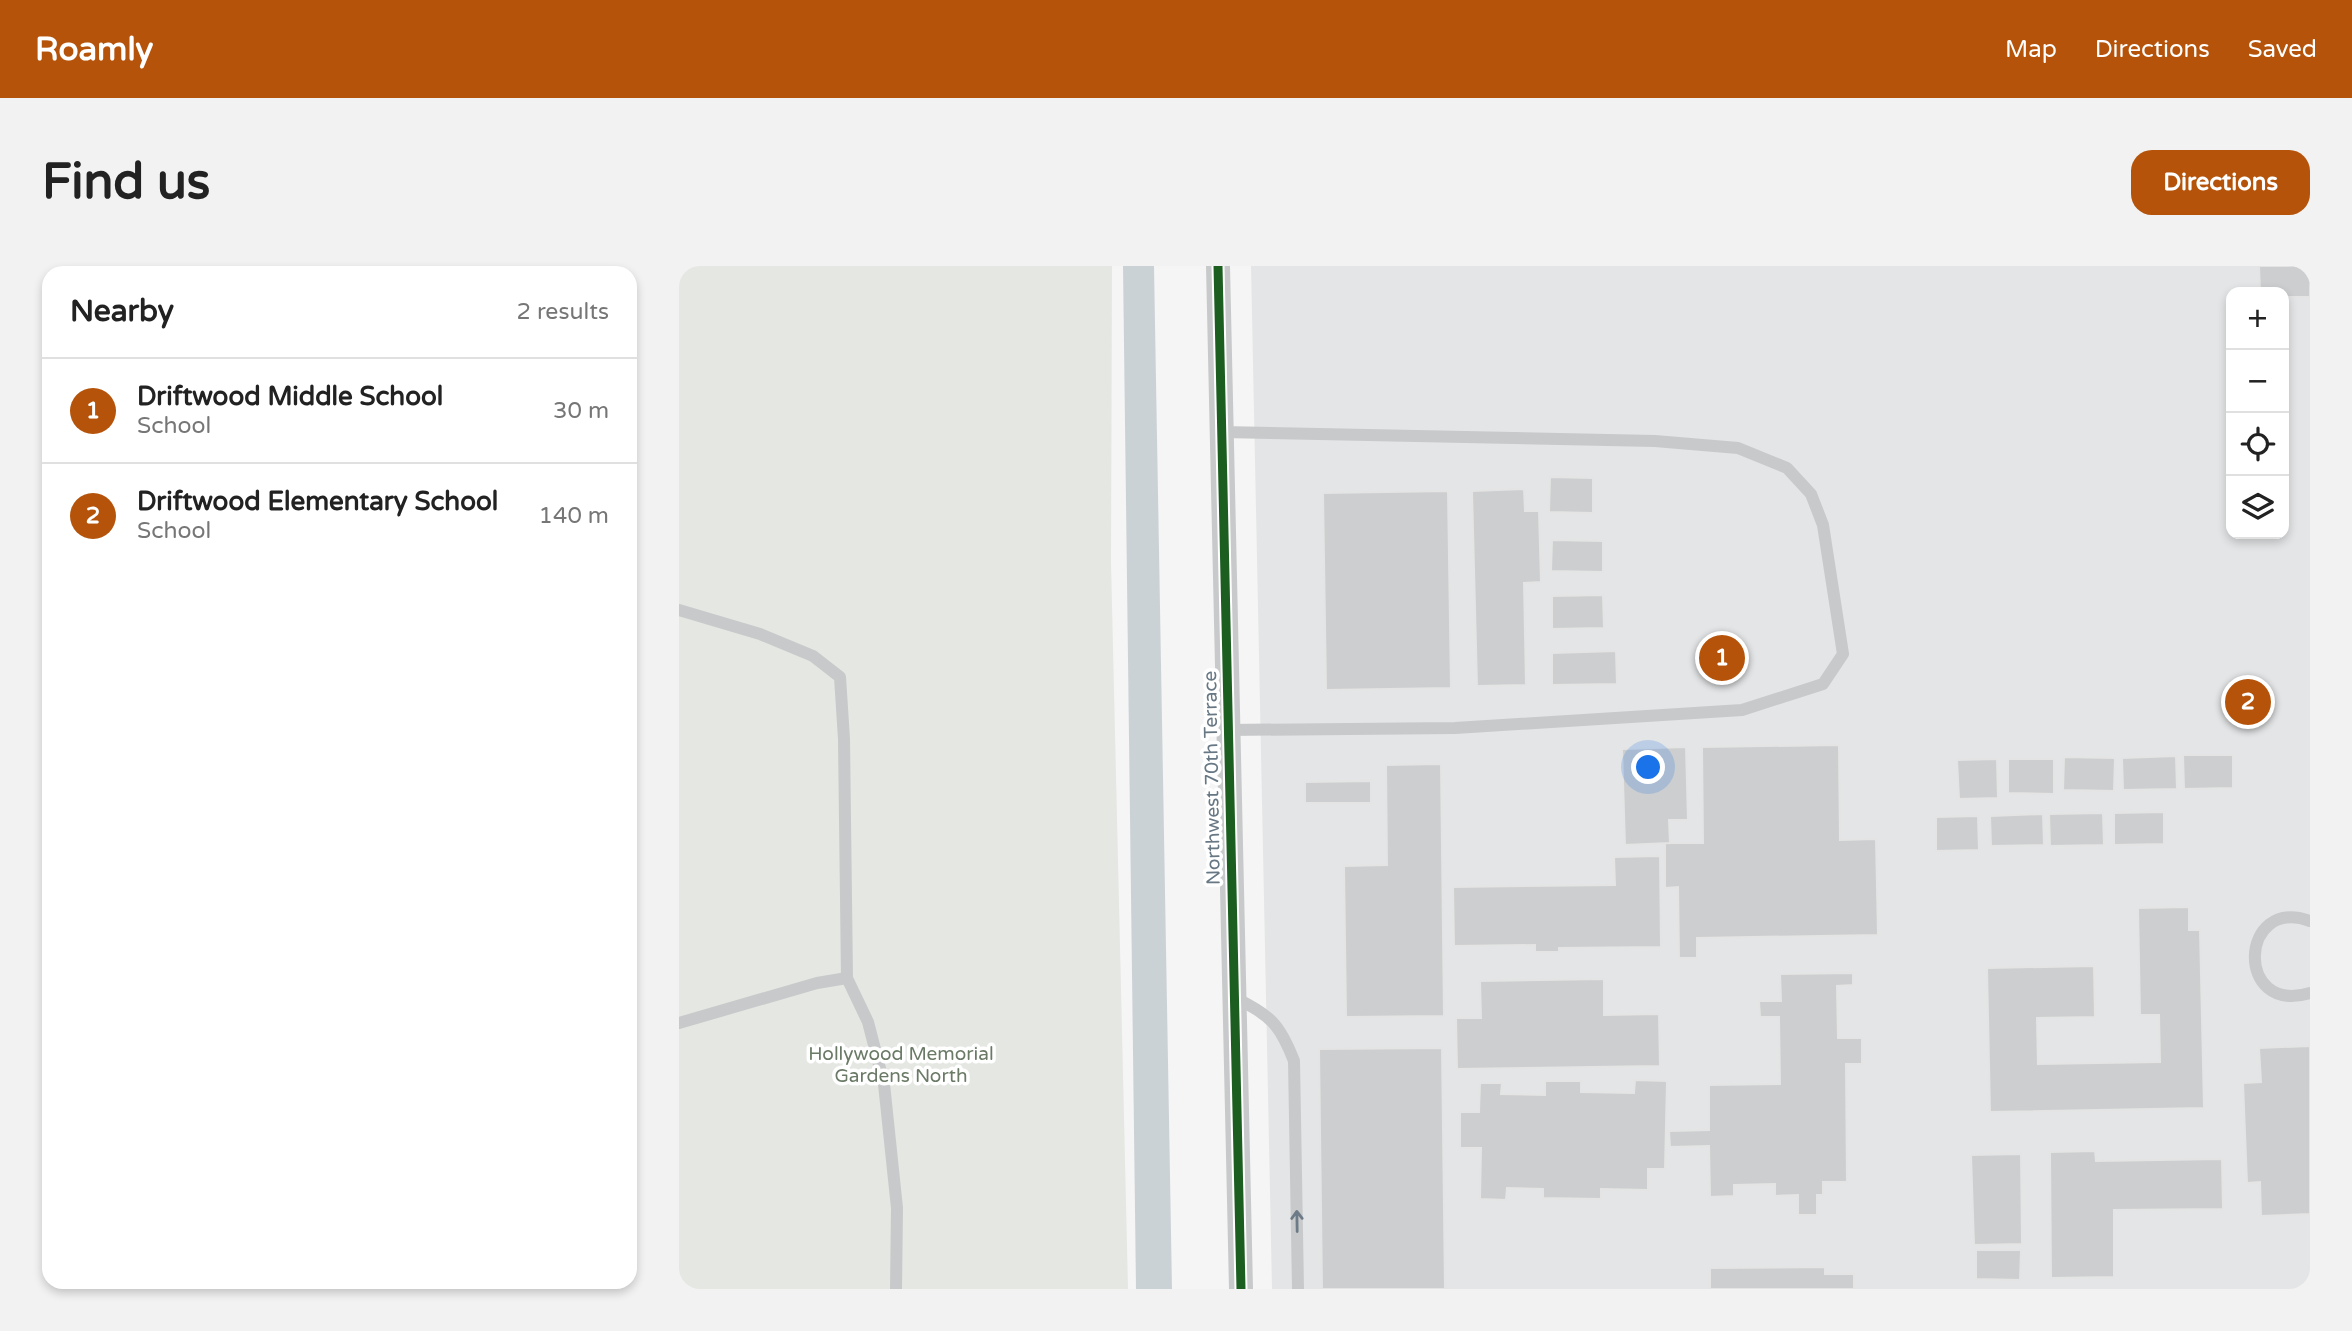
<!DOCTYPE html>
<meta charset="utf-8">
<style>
:root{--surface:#fff;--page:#f2f2f2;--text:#222;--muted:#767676;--line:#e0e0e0;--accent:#b45309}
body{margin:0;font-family:"Varela Round",sans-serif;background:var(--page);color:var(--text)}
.controls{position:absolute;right:21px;top:21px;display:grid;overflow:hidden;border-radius:14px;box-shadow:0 4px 10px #0003}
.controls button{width:63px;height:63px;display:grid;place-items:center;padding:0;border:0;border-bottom:2px solid var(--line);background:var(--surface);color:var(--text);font:35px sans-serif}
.you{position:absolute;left:970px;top:502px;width:24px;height:24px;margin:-18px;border:5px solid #fff;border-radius:50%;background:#1a73e8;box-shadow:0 0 0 10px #1a73e833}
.badge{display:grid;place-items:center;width:46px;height:46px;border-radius:50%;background:var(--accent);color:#fff;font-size:23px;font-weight:700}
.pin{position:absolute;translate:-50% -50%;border:4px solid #fff;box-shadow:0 2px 7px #0006}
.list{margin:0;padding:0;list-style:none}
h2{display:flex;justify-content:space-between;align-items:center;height:91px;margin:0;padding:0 28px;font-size:30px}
h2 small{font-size:23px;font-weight:400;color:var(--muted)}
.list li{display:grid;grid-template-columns:46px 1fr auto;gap:21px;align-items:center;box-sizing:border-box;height:105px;padding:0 28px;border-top:2px solid var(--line)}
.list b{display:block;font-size:26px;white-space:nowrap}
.list p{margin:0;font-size:23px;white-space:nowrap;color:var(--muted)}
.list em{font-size:23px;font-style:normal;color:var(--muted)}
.icon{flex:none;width:38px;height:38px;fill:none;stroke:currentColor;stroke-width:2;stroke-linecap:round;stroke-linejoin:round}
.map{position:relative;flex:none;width:1631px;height:1023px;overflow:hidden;border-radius:21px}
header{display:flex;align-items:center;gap:42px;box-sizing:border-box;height:98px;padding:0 35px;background:var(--accent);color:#fff}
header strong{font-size:33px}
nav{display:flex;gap:38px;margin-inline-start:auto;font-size:24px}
.intro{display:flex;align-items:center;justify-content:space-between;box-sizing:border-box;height:168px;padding:0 42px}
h1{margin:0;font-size:49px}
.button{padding:18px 32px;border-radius:21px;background:var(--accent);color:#fff;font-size:24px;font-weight:700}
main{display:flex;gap:42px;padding:0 42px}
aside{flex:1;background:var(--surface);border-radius:21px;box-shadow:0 4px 10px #0003}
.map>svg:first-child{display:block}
.built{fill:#e4e5e6;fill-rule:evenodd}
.green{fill:#e4e7e2}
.water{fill:#cbd2d6}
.building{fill:#cccecf;stroke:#e4e4e4;stroke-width:2}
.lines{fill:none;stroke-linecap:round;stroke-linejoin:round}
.service{stroke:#c8c9ca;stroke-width:12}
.minor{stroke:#c8c9ca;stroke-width:24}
.cycleway-casing{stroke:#fff;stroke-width:13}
.cycleway{stroke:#1b5e20;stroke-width:9}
.oneway{stroke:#6c7b87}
.labels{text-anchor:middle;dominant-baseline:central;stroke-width:7;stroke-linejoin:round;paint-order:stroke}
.street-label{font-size:19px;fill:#677783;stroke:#fff}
.park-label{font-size:19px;fill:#6a7a66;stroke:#fff}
</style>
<header>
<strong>Roamly</strong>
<nav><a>Map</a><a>Directions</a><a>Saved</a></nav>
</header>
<div class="intro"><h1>Find us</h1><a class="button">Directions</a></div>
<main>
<aside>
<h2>Nearby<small>2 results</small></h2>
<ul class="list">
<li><span class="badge">1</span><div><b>Driftwood Middle School</b><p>School</p></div><em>30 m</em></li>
<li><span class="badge">2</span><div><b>Driftwood Elementary School</b><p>School</p></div><em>140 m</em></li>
</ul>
</aside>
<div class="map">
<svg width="1631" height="1023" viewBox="0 0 1631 1023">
<rect width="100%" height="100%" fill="#f5f5f5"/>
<path class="built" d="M572 0H1631V1023H593ZM1552 26H1605V268H1552Z"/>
<path class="green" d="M0 0H433L432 296 449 1023H0Z"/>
<path class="water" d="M444 0H475L493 1023H457Z"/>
<g class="building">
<path d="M1580 0H1631V31H1605V26H1581Z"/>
<path d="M871 211 914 212V247L870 246Z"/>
<path d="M845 223 846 245H860L862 316 845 317 847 419 798 420 793 225Z"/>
<path d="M769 225 772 422 647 424 644 227Z"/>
<path d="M873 274 924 275V306L872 305Z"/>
<path d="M924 329 925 362 873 363V330Z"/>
<path d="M937 385 938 418 873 419V387Z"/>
<path d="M1160 479 1161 574 1197 573 1199 669 1018 672V692H1000L999 621 986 622V577H1024L1023 481Z"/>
<path d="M1007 481 1009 554H990L991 577 946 579 943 483Z"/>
<path d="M1504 489H1554V522L1505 523Z"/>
<path d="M1497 490 1498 523 1444 524 1443 492Z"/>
<path d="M1385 491 1436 492 1435 525 1384 524Z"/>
<path d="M1318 493 1319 532 1280 533 1278 494Z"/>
<path d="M1329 493H1375V528L1329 527Z"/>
<path d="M762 498 765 750 667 751 665 600 708 599 707 499Z"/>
<path d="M692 515V537H626V516Z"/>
<path d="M1485 546V578L1435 579V547Z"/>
<path d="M1424 547 1425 579 1371 580 1370 548Z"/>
<path d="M1364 548 1365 579 1312 580 1311 550Z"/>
<path d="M1299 550 1300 584 1257 585V551Z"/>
<path d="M981 590 982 681 880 682V686H856V679L775 680 774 621 936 619 935 591Z"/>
<path d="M1510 641V664H1521L1525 842 1311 846 1308 702 1415 700 1416 751 1358 752 1359 798 1481 796 1480 749H1461L1459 642Z"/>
<path d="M1174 707V719L1158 720 1159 772H1183V798H1167L1168 916H1144V929H1138V949H1119V929L1096 930V918L1055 919V930L1031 931 1030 880 991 881 990 865 1030 864V819L1101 818 1100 751H1081L1080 735H1102L1101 708Z"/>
<path d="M925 713V749L980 748 981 800 778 803 777 752H802L801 715Z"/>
<path d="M1631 780V948L1582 950 1581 916 1568 917 1564 817 1582 816 1580 782Z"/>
<path d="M763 782 766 1023H643L640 783Z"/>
<path d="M956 814 988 815 986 903H969V924L922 923V933L864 932V923L828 922 827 934 801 933 802 882H781V846H800L801 817H823L822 828 866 829V815H902V826L955 827Z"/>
<path d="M1416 885 1417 895 1543 893 1544 943 1435 944V1011L1372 1012 1371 886Z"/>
<path d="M1342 888 1343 978 1295 979 1292 889Z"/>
<path d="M1297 984H1342L1341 1014 1297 1013Z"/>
<path d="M1146 1001V1008H1175V1023H1031V1002Z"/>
</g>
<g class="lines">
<g class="service">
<path d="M543 166 976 175 1059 182 1108 202 1132 228 1144 259 1164 388 1144 418 1063 444 776 462 549 464"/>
<path d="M0 344 81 368 134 390 161 411 165 473 168 712"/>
<path d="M1631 655C1560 629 1555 750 1631 727"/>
<path d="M555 731C591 750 600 756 615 795L619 1023"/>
<path d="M0 757 138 717 168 712 189 756 205 818 218 942 217 1023"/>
</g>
<path class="minor" d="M539 0 562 1023"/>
<defs>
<path id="cycleway" d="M539 0 562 1023"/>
</defs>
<use href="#cycleway" class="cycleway-casing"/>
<use href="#cycleway" class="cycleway"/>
</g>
<defs><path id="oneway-shaft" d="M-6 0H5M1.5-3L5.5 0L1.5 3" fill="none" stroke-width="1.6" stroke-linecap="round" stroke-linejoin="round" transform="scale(1.75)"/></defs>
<use class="oneway" href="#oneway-shaft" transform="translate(618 955) rotate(-91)"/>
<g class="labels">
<g class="street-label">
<text transform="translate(533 512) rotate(-91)">Northwest 70th Terrace</text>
</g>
<g class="park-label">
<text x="222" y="788">Hollywood Memorial<tspan x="222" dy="22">Gardens North</tspan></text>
</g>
</g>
</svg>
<div class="controls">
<button>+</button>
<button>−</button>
<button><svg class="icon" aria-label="locate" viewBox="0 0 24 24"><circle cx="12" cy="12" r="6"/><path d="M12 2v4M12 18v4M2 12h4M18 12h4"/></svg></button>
<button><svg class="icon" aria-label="layers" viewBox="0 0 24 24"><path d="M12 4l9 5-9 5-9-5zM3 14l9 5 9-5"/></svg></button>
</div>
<div class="you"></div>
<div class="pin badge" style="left:1043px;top:392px">1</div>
<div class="pin badge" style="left:1569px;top:436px">2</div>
</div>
</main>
